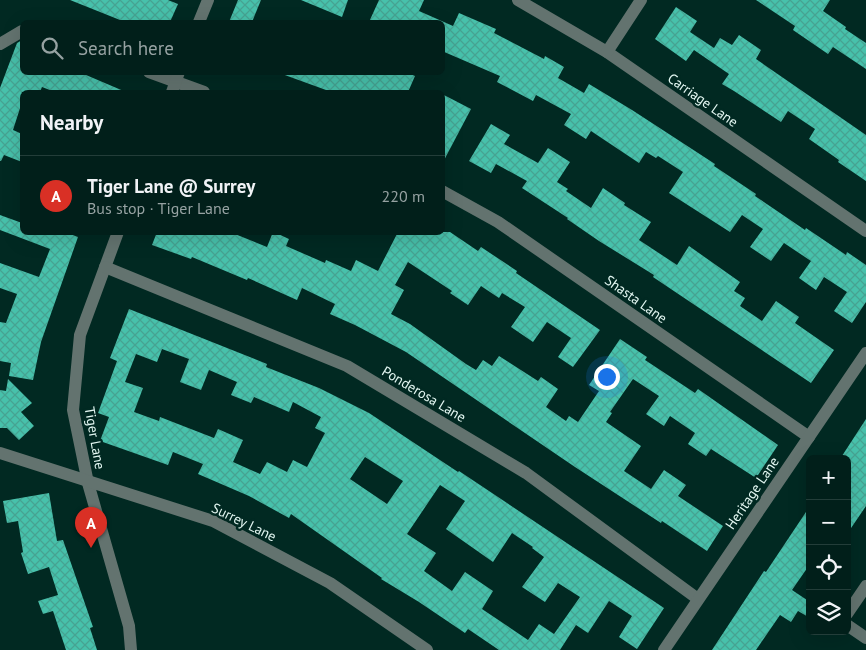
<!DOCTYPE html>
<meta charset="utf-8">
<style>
:root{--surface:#011f1a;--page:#0b2723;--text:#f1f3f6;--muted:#96a2a2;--line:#233d39;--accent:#d93025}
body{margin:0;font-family:"PT Sans",sans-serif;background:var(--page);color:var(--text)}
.controls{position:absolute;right:15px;bottom:15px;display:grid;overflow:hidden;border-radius:8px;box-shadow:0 5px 20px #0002}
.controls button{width:45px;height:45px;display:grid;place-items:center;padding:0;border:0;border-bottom:1px solid var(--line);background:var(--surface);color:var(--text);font:25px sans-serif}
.you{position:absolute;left:606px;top:376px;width:18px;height:18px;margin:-12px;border:4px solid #fff;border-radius:50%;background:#1a73e8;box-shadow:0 0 0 8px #1a73e833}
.badge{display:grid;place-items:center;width:32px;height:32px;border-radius:50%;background:var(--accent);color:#fff;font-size:16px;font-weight:700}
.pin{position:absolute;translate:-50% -41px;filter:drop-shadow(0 1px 2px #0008)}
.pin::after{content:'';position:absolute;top:26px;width:18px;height:15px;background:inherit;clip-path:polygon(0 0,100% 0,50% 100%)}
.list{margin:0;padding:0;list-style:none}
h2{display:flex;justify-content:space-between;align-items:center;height:65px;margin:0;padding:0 20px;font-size:21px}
h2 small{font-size:16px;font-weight:400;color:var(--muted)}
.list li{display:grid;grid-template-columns:32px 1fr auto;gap:15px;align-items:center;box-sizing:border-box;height:80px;padding:0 20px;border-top:1px solid var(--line)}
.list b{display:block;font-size:19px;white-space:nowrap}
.list p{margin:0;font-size:16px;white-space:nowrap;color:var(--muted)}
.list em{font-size:16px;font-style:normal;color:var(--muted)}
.icon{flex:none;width:28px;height:28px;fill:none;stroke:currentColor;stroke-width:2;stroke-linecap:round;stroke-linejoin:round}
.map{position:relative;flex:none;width:866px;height:650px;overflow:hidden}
.search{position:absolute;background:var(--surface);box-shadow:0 5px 20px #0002;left:20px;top:20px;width:425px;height:55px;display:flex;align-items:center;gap:12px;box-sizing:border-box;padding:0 18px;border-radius:8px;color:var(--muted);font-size:19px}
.panel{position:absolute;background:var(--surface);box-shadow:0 5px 20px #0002;left:20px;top:90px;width:425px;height:145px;border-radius:8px}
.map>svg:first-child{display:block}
.building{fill:url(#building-cross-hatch);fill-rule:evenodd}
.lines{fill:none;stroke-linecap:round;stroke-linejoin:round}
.minor{stroke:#63736f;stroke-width:12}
.labels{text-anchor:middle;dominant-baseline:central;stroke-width:5;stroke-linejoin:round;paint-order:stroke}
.street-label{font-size:14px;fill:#e3f7f2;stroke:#012922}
</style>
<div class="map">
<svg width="866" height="650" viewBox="0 0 866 650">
<defs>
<pattern id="building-cross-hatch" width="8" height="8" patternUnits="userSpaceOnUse" patternTransform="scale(1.25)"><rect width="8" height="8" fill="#47c1ab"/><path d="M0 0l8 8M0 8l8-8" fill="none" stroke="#46a392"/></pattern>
</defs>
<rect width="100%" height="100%" fill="#012922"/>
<g class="building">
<path d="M70 0H168L178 4 170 22H125Z"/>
<path d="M238 0H261L252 22H229Z"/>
<path d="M301 0H348L342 17Z"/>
<path d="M379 0H424L419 11 453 26 459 13 496 29 494 33 544 59 545 56 564 67 558 78 584 93 589 84 632 110 715 164 714 166 756 194 755 196 805 230 806 228 846 255 847 252 866 265V302L852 323 834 311 847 292 824 277 816 290 799 278 811 261 784 243 771 261 750 247 763 229 742 215 730 232 669 193 683 172 658 156 656 158 646 152 639 163 591 131 586 139 564 125 571 114 536 95 533 101 497 82 500 76 442 51V22H369Z"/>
<path d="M756 0H830L823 11 846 27 845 29 866 43V69L833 47 828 54 793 30 795 26Z"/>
<path d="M676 7 697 21 690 32 714 48 720 38 732 45 739 35 761 50 756 59 866 135V181L838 162 839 160 809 139 815 129 788 111 781 122 734 91 722 84 729 74 694 50 686 61 655 39Z"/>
<path d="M22 40V72H79L126 92H55L42 87 40 92H22V102L13 130 22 134V162L4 155 1 161H0V88L17 43Z"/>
<path d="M282 72H406L415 76 408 92H325L326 90 282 74Z"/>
<path d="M442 94 471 109 442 164Z"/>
<path d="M491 124 510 135 504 144 538 163 548 148 570 162 557 182 568 189 566 191 591 208 603 188 625 203 624 205 651 222 639 240 677 265 689 246 740 282 734 291 745 298 740 306 762 321 776 301 799 317 795 323 834 350 811 383 653 277 654 275 599 241 567 219 568 218 522 188 527 181 496 164 491 173 469 161Z"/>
<path d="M0 215 22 223V232H65L78 237 41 342 33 380 9 376 11 363 0 361V322L6 323 17 294 0 288V263L39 277 50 249 0 230Z"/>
<path d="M157 232H230L267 247 273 232H274L289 239 286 246 325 263 326 260 351 271 356 260 378 271 398 232H450L478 251 481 247 517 271 516 273 600 330 573 367 558 357 571 338 547 322 533 342 511 327 525 307 502 293 499 298 481 286 468 305 450 293 452 291 408 262 395 285 404 290 391 314 410 324 466 364 476 370 483 360 492 366 499 356 538 381 541 377 558 389 546 407 566 421 569 416 578 422 599 391 589 385 620 339 647 357 645 360 695 393 698 389 778 445 756 478 711 449 706 456 688 444 695 433 670 416 664 426 646 414 659 396 633 379 610 412 612 413 606 422 641 446 624 471 651 489 664 470 686 485 678 496 723 526 707 551 662 521 661 523 575 467 406 352 355 325 330 314 335 304 302 288 297 300 248 278 247 280 192 257 191 259 152 245Z"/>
<path d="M129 309 267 364 266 367 319 388 369 413 458 472 459 471 664 608 637 649 619 637 632 616 609 601 588 633 576 625 560 650H499L468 629 465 633 419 602 381 579 382 578 291 514 289 518 249 496 198 474 203 464 173 452 168 465 100 441 109 417 98 413 117 361 110 358ZM162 349 189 359 180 382 201 390 209 370 237 382 231 395 251 403 254 397 289 412 293 402 321 417 315 428 325 433 307 467 293 460 287 472 267 462 260 474 233 462 243 440 218 429 214 438 160 417 159 421 134 412 143 388 125 382 136 354 157 362ZM365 457 403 481 387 504 350 479ZM440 485 465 501 446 529 493 562 512 533 533 547 532 548 544 557 522 587 545 602 558 583 580 597 554 634 539 624 528 640 482 609 493 591 465 572 452 591 424 571 436 553 407 534Z"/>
<path d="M8 379 32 403 21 412 34 426 19 440 7 428H0V390L6 391Z"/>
<path d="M866 419V506L847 534V459H840Z"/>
<path d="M49 493 57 541 63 540 93 627 90 628 97 650H66L53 611 43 614 38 601 58 595 49 567 28 574 21 553 23 552 18 521 7 523 3 501Z"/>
<path d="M810 506V564L792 590 810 602V618L798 611 791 622 780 615 756 650H712L764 571 766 572Z"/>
</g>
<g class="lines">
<g class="minor">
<path d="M518 0 607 52 866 231"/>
<path d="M199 22 208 0"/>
<path d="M0 44 22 31"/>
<path d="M607 52 641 0"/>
<path d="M149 72 204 92"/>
<path d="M172 92 179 72"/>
<path d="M442 191 498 222 809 437"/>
<path d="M118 232 80 335 73 410 88 483 129 626 131 650"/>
<path d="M105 267 347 366 526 473 698 599"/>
<path d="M0 453 213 521 330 583 427 650"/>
<path d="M847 614 866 586"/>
<path d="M847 625 866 638"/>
<path d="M664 650 866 353"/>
</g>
</g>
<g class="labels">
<g class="street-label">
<text transform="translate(703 100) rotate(35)">Carriage Lane</text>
<text transform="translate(636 299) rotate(35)">Shasta Lane</text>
<text transform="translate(424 394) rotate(31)">Ponderosa Lane</text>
<text transform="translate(95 438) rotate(80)">Tiger Lane</text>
<text transform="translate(752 493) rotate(-56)">Heritage Lane</text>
<text transform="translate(244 522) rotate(26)">Surrey Lane</text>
</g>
</g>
</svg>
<div class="controls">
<button>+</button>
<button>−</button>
<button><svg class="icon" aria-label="locate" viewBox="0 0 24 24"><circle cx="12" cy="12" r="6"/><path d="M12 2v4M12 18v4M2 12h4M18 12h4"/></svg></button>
<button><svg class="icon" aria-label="layers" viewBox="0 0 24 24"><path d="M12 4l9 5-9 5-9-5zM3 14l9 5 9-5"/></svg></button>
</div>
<div class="you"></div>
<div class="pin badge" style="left:91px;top:548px">A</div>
<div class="search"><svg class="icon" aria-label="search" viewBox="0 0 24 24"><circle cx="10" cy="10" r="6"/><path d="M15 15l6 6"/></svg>Search here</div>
<section class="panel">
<h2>Nearby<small></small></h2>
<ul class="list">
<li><span class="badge">A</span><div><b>Tiger Lane @ Surrey</b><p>Bus stop · Tiger Lane</p></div><em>220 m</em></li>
</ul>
</section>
</div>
